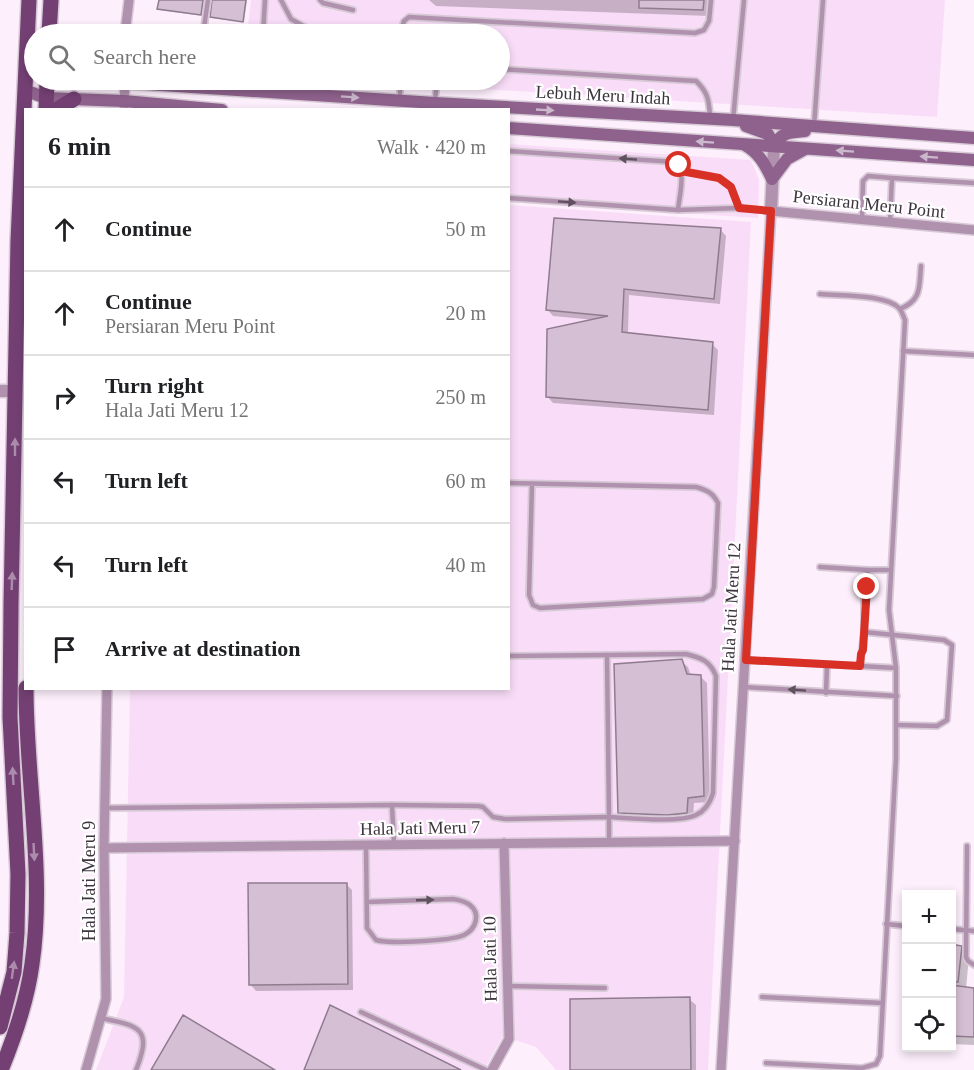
<!DOCTYPE html>
<meta charset="utf-8">
<style>
:root{--surface:#fff;--page:#f2f2f2;--text:#202124;--muted:#757577;--line:#e0e0e0}
body{margin:0;font-family:"Times New Roman",serif;background:var(--page);color:var(--text)}
.controls{position:absolute;right:18px;bottom:18px;display:grid;overflow:hidden;border-radius:0px;box-shadow:0 3px 9px #0003}
.controls button{width:54px;height:54px;display:grid;place-items:center;padding:0;border:0;border-bottom:2px solid var(--line);background:var(--surface);color:var(--text);font:30px sans-serif}
.stop{position:absolute;width:18px;height:18px;margin:-14px;border:4px solid #d93025;border-radius:50%;background:#fff}
.stop.end{background:#d93025;border-color:#fff;box-shadow:0 2px 6px #0008}
.list{margin:0;padding:0;list-style:none}
h2{display:flex;justify-content:space-between;align-items:center;height:78px;margin:0;padding:0 24px;font-size:26px}
h2 small{font-size:20px;font-weight:400;color:var(--muted)}
.list li{display:grid;grid-template-columns:39px 1fr auto;gap:18px;align-items:center;box-sizing:border-box;height:84px;padding:0 24px;border-top:2px solid var(--line)}
.list b{display:block;font-size:22px;white-space:nowrap}
.list p{margin:0;font-size:20px;white-space:nowrap;color:var(--muted)}
.list em{font-size:20px;font-style:normal;color:var(--muted)}
.icon{flex:none;width:33px;height:33px;fill:none;stroke:currentColor;stroke-width:2;stroke-linecap:round;stroke-linejoin:round}
.map{position:relative;flex:none;width:974px;height:1070px;overflow:hidden}
.search{position:absolute;background:var(--surface);box-shadow:0 3px 9px #0003;left:24px;top:24px;width:486px;height:66px;display:flex;align-items:center;gap:15px;box-sizing:border-box;padding:0 21px;border-radius:33px;color:var(--muted);font-size:22px}
.panel{position:absolute;background:var(--surface);box-shadow:0 3px 9px #0003;left:24px;top:108px;width:486px;height:582px;border-radius:0px}
.map>svg:first-child{display:block}
.built{fill:#f9ddf8}
.shadow{fill:#0003}
.building{fill:#d5bfd4;stroke:#907c8f;stroke-width:1.5}
.lines{fill:none;stroke-linecap:round;stroke-linejoin:round}
.service-casing{stroke:#d7cad6;stroke-width:8}
.minor-casing{stroke:#d7cad6;stroke-width:12}
.tertiary-casing{stroke:#d7cad6;stroke-width:15}
.secondary-casing{stroke:#d7cad6;stroke-width:15}
.primary-casing{stroke:#d7cad6;stroke-width:18}
.service{stroke:#b092af;stroke-width:4.5}
.minor{stroke:#b092af;stroke-width:9}
.tertiary{stroke:#b092af;stroke-width:12}
.secondary{stroke:#8e628d;stroke-width:12}
.primary{stroke:#744074;stroke-width:15}
.oneway{fill:#ccb8cc}
.oneway2{fill:#60515f}
.oneway3{fill:#ac8cac}
.route{stroke:#d93025;stroke-width:8}
.labels{text-anchor:middle;dominant-baseline:central;stroke-width:4.5;stroke-linejoin:round;paint-order:stroke}
.street-label{font-size:18px;fill:#3d353d;stroke:#fff}
</style>
<div class="map">
<svg width="974" height="1070" viewBox="0 0 974 1070">
<rect width="100%" height="100%" fill="#fdeffc"/>
<g class="built">
<path d="M251 0H945L937 117 336 80H500V34H247Z"/>
<path d="M508 144 751 160 759 179 758 218 509 202Z"/>
<path d="M509 205 751 222 708 1070H556L536 1047 503 1036 484 1070H96L124 997 130 689 508 688Z"/>
</g>
<g class="shadow">
<path d="M160 0H205L202 16 160 10Z"/>
<path d="M214 0H247L244 22 213 18 212 16Z"/>
<path d="M429 0H710L709 16 436 6Z"/>
<path d="M720 229 726 236 720 304 629 295 628 335 712 344 718 350 714 415 553 403 547 396 595 320 553 316 547 309Z"/>
<path d="M681 661 688 667 691 676 701 677 707 683 710 802 694 803 693 819 674 821 626 819 620 812Z"/>
<path d="M346 884 352 890 353 990 256 991 250 984Z"/>
<path d="M952 946 961 947 969 956 966 989H974V1045L952 1044Z"/>
<path d="M689 999 696 1005V1070H571Z"/>
</g>
<g class="building">
<path d="M159 0H203L201 15 157 9Z"/>
<path d="M212 0H246L243 22 210 17Z"/>
<path d="M639 0H704L703 10 639 8Z"/>
<path d="M554 218 721 228 714 299 624 289 622 332 713 342 708 410 546 397 547 329 608 316 546 310Z"/>
<path d="M682 659 687 674 701 675 704 796 688 798 687 813 667 815 618 813 614 664Z"/>
<path d="M248 883H347L348 984 249 985Z"/>
<path d="M951 944 962 946 958 982H951Z"/>
<path d="M951 985 974 988V1037L951 1036Z"/>
<path d="M690 997 691 1070H570V999Z"/>
<path d="M330 1005 461 1070H304Z"/>
<path d="M183 1015 275 1070H151Z"/>
</g>
<g class="lines">
<defs>
<g id="service">
<path d="M281 0 291 19 317 34"/>
<path d="M320 0 323 3 353 10"/>
<path d="M203 34 208 0"/>
<path d="M263 34 265 0"/>
<path d="M400 34 404 21 409 17 695 33 704 30 709 21 711 0"/>
<path d="M500 69 696 81C708 92 709 101 710 116"/>
<path d="M400 98V80"/>
<path d="M435 101 437 80"/>
<path d="M733 120 744 0"/>
<path d="M814 126 823 0"/>
<path d="M508 151 675 162C687 170 679 197 678 210"/>
<path d="M681 171 719 178 731 187 739 208"/>
<path d="M892 178 974 183"/>
<path d="M508 198 678 210 739 208 769 211"/>
<path d="M862 218 863 181 868 176 892 178 890 223"/>
<path d="M900 309C922 300 919 287 921 266"/>
<path d="M903 351 974 355"/>
<path d="M508 483 696 487C707 490 713 493 718 503L714 587 712 594 703 599 540 608 533 605 529 595 532 484"/>
<path d="M820 567 868 570 864 602V632L944 640 952 645 947 720 937 726 897 725"/>
<path d="M868 570H891"/>
<path d="M686 654C702 658 710 661 716 676L713 793C710 803 705 811 696 815 680 823 629 818 609 817L607 655Z"/>
<path d="M508 656 607 655"/>
<path d="M746 660 896 668"/>
<path d="M860 666 864 632"/>
<path d="M744 687 897 696"/>
<path d="M826 693 827 665"/>
<path d="M392 805 478 806 483 807 493 817 505 819 609 817V842"/>
<path d="M105 808 392 805 394 844"/>
<path d="M366 845 367 928 376 940C390 944 451 941 464 935 476 929 481 914 470 905 465 901 459 900 453 899L367 902"/>
<path d="M967 846 966 957 968 961 974 965"/>
<path d="M886 924 906 926"/>
<path d="M952 929 974 931"/>
<path d="M507 986 605 988"/>
<path d="M762 997 882 1003"/>
<path d="M361 1012 486 1070"/>
<path d="M101 1018C139 1026 153 1028 136 1070"/>
<path d="M766 1063 862 1068 876 1064 880 1056 896 758V668L889 610 905 320C903 316 902 311 899 308 885 294 840 296 820 294"/>
</g>
<g id="minor">
<path d="M125 34 129 0"/>
<path d="M124 110 125 80"/>
<path d="M104 848 735 841"/>
<path d="M86 1070 106 999 104 848 107 688"/>
<path d="M492 1070 509 1039 504 843"/>
<path d="M721 1070 771 211 974 230"/>
</g>
<g id="tertiary">
<path d="M771 211 774 146"/>
<path d="M0 391H15"/>
</g>
<g id="secondary">
<path d="M86 80 435 103 733 120 974 138"/>
<path d="M24 90 46 98 124 101 222 110"/>
<path d="M746 126 768 134 774 146"/>
<path d="M508 128 974 160"/>
<path d="M745 145C759 153 765 164 772 179L787 159 805 149"/>
<path d="M774 146C781 132 791 132 805 131"/>
</g>
<g id="primary">
<path d="M49 34 51 0"/>
<path d="M46 110 47 80"/>
<path d="M56 110 74 99"/>
<path d="M0 1027 14 972 17 933 18 874 10 717 11 604 18 241 29 0"/>
<path d="M1 1070C15 1036 27 1001 32 964 45 875 26 779 26 688"/>
</g>
</defs>
<use href="#service" class="service-casing"/>
<use href="#minor" class="minor-casing"/>
<use href="#tertiary" class="tertiary-casing"/>
<use href="#secondary" class="secondary-casing"/>
<use href="#primary" class="primary-casing"/>
<use href="#service" class="service"/>
<use href="#minor" class="minor"/>
<use href="#tertiary" class="tertiary"/>
<use href="#secondary" class="secondary"/>
<use href="#primary" class="primary"/>
</g>
<defs><path id="oneway-solid" d="M-6-.8H1V-3.2L6.5 0L1 3.2V.8H-6Z" transform="scale(1.5)"/></defs>
<g class="oneway">
<use href="#oneway-solid" transform="translate(350 97) rotate(4)"/>
<use href="#oneway-solid" transform="translate(545 110) rotate(3)"/>
<use href="#oneway-solid" transform="translate(705 142) rotate(-176)"/>
<use href="#oneway-solid" transform="translate(845 151) rotate(-176)"/>
<use href="#oneway-solid" transform="translate(929 157) rotate(-176)"/>
</g>
<g class="oneway2">
<use href="#oneway-solid" transform="translate(628 159) rotate(-176)"/>
<use href="#oneway-solid" transform="translate(567 202) rotate(4)"/>
<use href="#oneway-solid" transform="translate(797 690) rotate(-176)"/>
<use href="#oneway-solid" transform="translate(425 900) rotate(-2)"/>
</g>
<g class="oneway3">
<use href="#oneway-solid" transform="translate(15 447) rotate(-90)"/>
<use href="#oneway-solid" transform="translate(12 581) rotate(-88)"/>
<use href="#oneway-solid" transform="translate(13 776) rotate(-93)"/>
<use href="#oneway-solid" transform="translate(34 852) rotate(87)"/>
<use href="#oneway-solid" transform="translate(13 970) rotate(-82)"/>
</g>
<g class="lines">
<path class="route" d="M679 165 681 171 719 178 731 187 739 208 771 211 746 660 860 666 861 654 863 650 867 587"/>
</g>
<g class="labels">
<g class="street-label">
<text transform="translate(603 95) rotate(3)">Lebuh Meru Indah</text>
<text transform="translate(869 204) rotate(6)">Persiaran Meru Point</text>
<text transform="translate(731 607) rotate(-87)">Hala Jati Meru 12</text>
<text transform="translate(420 828) rotate(-1)">Hala Jati Meru 7</text>
<text transform="translate(89 881) rotate(-90)">Hala Jati Meru 9</text>
<text transform="translate(490 959) rotate(-91)">Hala Jati 10</text>
</g>
</g>
</svg>
<div class="controls">
<button>+</button>
<button>−</button>
<button><svg class="icon" aria-label="locate" viewBox="0 0 24 24"><circle cx="12" cy="12" r="6"/><path d="M12 2v4M12 18v4M2 12h4M18 12h4"/></svg></button>
</div>
<div class="stop" style="left:679px;top:165px"></div>
<div class="stop end" style="left:867px;top:587px"></div>
<div class="search"><svg class="icon" aria-label="search" viewBox="0 0 24 24"><circle cx="10" cy="10" r="6"/><path d="M15 15l6 6"/></svg>Search here</div>
<section class="panel">
<h2>6 min<small>Walk · 420 m</small></h2>
<ul class="list">
<li><svg class="icon" aria-label="ahead" viewBox="0 0 24 24"><path d="M12 20V5M6 11l6-6 6 6"/></svg><div><b>Continue</b></div><em>50 m</em></li>
<li><svg class="icon" aria-label="ahead" viewBox="0 0 24 24"><path d="M12 20V5M6 11l6-6 6 6"/></svg><div><b>Continue</b><p>Persiaran Meru Point</p></div><em>20 m</em></li>
<li><svg class="icon" aria-label="right" viewBox="0 0 24 24"><path d="M7 20v-9h11M14 6l5 5-5 5"/></svg><div><b>Turn right</b><p>Hala Jati Meru 12</p></div><em>250 m</em></li>
<li><svg class="icon" aria-label="left" viewBox="0 0 24 24"><path d="M17 20v-9H6M10 6l-5 5 5 5"/></svg><div><b>Turn left</b></div><em>60 m</em></li>
<li><svg class="icon" aria-label="left" viewBox="0 0 24 24"><path d="M17 20v-9H6M10 6l-5 5 5 5"/></svg><div><b>Turn left</b></div><em>40 m</em></li>
<li><svg class="icon" aria-label="arrive" viewBox="0 0 24 24"><path d="M6 21V4h12l-3 4 3 4H6"/></svg><div><b>Arrive at destination</b></div></li>
</ul>
</section>
</div>
